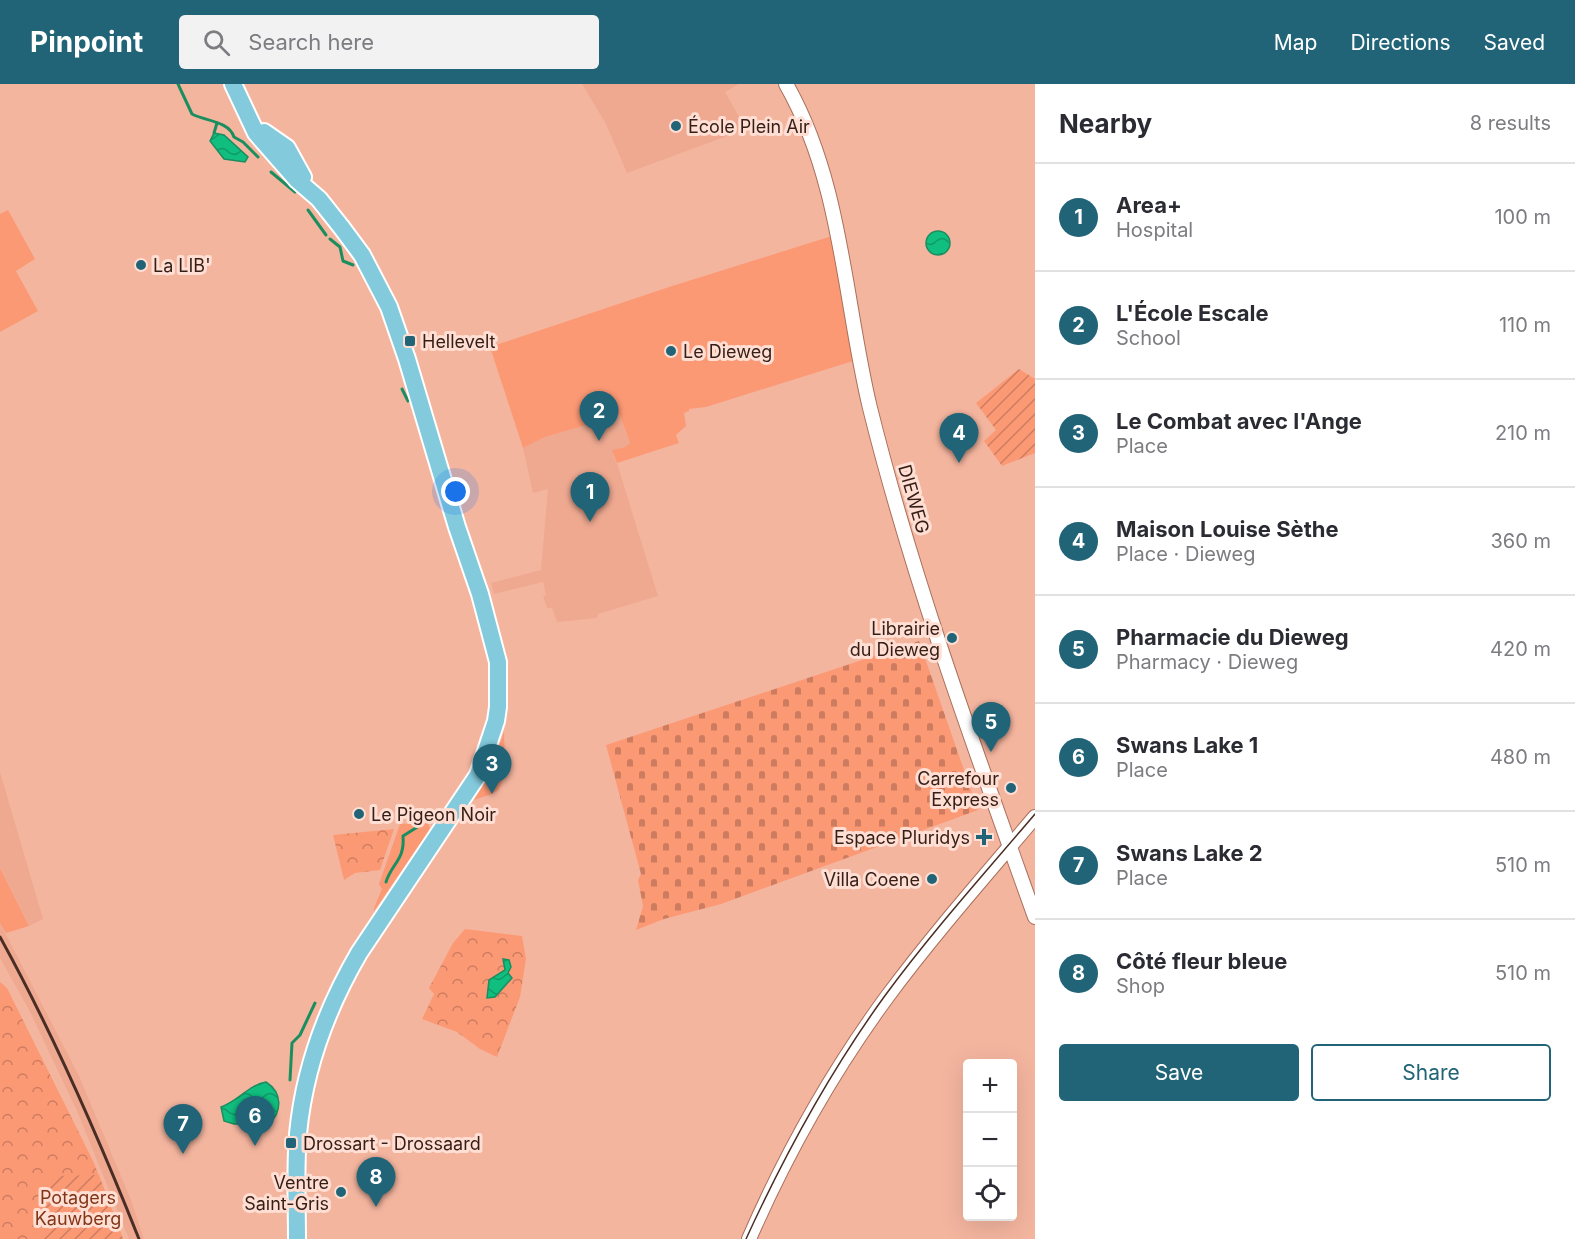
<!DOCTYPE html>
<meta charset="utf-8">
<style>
:root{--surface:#fff;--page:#f2f2f3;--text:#2b2b33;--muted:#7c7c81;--line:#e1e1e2;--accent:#226477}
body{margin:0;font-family:Inter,sans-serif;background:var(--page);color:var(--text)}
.controls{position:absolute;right:18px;bottom:18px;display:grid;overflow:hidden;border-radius:6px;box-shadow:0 6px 24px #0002}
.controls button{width:54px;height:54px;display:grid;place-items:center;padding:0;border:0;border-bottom:2px solid var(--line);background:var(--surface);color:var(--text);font:30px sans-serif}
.you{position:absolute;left:456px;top:408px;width:21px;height:21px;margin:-15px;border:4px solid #fff;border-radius:50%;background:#1a73e8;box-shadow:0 0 0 9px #1a73e833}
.badge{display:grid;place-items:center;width:39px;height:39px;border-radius:50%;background:var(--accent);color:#fff;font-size:20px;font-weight:700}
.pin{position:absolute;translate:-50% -50px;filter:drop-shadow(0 2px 3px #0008)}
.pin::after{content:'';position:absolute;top:32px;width:21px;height:18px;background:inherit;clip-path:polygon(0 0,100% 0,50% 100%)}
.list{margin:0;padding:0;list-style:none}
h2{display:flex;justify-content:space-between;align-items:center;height:78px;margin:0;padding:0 24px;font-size:26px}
h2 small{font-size:20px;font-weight:400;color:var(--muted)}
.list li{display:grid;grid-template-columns:39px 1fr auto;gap:18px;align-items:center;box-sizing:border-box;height:108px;padding:0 24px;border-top:2px solid var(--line)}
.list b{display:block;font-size:22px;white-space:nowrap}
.list p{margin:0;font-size:20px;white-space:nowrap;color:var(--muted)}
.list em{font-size:20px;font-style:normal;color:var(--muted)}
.actions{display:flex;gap:12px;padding:18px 24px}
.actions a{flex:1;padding:14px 0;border:2px solid var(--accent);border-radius:6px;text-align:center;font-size:21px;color:var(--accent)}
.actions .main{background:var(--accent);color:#fff}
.icon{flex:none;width:33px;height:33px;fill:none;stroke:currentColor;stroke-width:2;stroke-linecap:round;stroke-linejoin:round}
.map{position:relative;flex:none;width:1035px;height:1155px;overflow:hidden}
header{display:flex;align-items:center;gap:36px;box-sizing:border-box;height:84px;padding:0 30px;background:var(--accent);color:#fff}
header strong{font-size:28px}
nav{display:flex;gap:33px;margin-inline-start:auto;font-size:21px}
.search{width:420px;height:54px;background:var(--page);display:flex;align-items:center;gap:15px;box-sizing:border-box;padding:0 21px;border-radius:6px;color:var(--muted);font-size:22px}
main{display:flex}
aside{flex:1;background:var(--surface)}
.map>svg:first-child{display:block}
.built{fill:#efa991}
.grass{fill:#fc9975}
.forest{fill:url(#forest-crowns)}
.cemetery{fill:url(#cemetery-stones)}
.garden{fill:url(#garden-furrows)}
.water{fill:url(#water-waves);stroke:#1b8e60;stroke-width:1.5}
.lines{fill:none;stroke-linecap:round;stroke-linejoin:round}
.stream{stroke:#1b8e60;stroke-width:3}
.minor-casing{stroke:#a9705c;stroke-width:16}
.major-casing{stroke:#fff;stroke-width:20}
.minor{stroke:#fff;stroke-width:14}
.major{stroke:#83cadc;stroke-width:16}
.tram{stroke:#4a2e25;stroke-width:1.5}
.rail{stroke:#4a2e25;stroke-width:3}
.poi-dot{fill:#226477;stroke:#ffded3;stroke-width:2}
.labels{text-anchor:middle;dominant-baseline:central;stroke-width:6;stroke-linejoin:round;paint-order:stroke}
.poi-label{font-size:18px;fill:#351e16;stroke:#ffded3;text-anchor:start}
.street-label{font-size:18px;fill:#351e16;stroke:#ffded3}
.park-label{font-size:18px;fill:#803517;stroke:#ffded3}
</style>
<header>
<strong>Pinpoint</strong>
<div class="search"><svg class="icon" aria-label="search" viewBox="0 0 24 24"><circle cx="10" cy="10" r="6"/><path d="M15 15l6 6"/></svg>Search here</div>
<nav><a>Map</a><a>Directions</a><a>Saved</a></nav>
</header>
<main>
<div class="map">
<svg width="1035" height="1155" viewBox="0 0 1035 1155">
<defs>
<pattern id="forest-crowns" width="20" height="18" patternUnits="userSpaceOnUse" patternTransform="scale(1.5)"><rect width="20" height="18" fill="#fc9975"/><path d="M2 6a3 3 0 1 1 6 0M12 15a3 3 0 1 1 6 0" fill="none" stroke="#cd7c5f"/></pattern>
<pattern id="cemetery-stones" width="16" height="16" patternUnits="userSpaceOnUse" patternTransform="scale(1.5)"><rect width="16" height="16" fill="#fc9975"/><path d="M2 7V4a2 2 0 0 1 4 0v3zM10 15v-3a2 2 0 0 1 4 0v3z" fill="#cd7c5f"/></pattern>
<pattern id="garden-furrows" width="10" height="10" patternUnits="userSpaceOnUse" patternTransform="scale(1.5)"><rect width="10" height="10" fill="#fc9975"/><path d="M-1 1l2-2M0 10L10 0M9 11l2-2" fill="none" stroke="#cd7c5f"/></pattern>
<pattern id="water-waves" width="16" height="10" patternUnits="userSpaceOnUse" patternTransform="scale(1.5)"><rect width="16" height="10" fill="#10be7f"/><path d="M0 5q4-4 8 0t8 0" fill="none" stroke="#109a67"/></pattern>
</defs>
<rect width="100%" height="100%" fill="#f4b59f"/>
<g class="built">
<path d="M582 0H739L725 8 746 45 627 89 606 40Z"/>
<path d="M620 331 630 359 625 363 613 366 614 373 617 379 658 512 598 530 597 534 557 538 552 524H547L543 512 546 511 543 498 494 510 491 499 541 486 548 405 533 409 523 364 545 353Z"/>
<path d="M0 688 43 835 29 842 0 784Z"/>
<path d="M0 839 79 992 131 1116 144 1155H129L77 1027 30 928 0 874Z"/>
</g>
<g class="grass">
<path d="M8 126 35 175 16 187 38 227 0 248V130Z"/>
<path d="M832 152 853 277 706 323 689 325V327L684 329 686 342 676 351 679 359 617 379 612 366 625 363 630 359 620 331 545 353 523 364 490 263 669 203Z"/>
<path d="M504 648 505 674 503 676C501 708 505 706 474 716L490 689Z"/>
<path d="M428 739 430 745 374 827V824L382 805 379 800 400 740Z"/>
<path d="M0 784 29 842 6 849 0 839Z"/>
</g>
<g class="forest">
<path d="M394 745 380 786 355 789 344 796 333 751Z"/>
<path d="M465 845 522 852 526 875 520 913 497 973 480 965 457 948 422 935 434 910 429 904 453 859Z"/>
<path d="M0 898 7 904 94 1079 123 1155H0Z"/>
</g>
<path class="cemetery" d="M919 557 978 726 721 820 664 835 636 846 643 822 638 796 641 790 606 661Z"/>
<g class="garden">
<path d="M1019 285 1035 295V369L1002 382 984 357 996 346 976 319Z"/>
<path d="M99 1091 123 1155H43L48 1139 44 1104 53 1092Z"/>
</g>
<g class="water">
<path d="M214 49 224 51 248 73 245 78 224 75 210 57Z"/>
<circle cx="938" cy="159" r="12"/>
<path d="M503 875 509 876 511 883 508 889 512 894 495 913 487 914 489 896 505 886Z"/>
<path d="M266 998C283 1009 282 1028 269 1040H234L224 1037 221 1023C238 1017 249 1001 266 998Z"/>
</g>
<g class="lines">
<g class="stream">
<path d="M178 0 192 30C205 37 229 37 234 53L243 58 258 73"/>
<path d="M214 49 217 39"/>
<path d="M271 88 295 108"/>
<path d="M308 126 326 151"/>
<path d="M330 155 340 163 343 177 353 181"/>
<path d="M402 305 408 317"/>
<path d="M386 798C392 779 405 776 403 752L419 742"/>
<path d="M290 996 292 959 300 951 315 919"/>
</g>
<defs>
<g id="minor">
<path d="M786 0C842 98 844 216 870 324 913 497 975 665 1035 833"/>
<path d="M749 1155C786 1070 832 988 887 913 933 851 985 792 1035 733"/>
</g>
<g id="major">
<path d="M233 0 256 49 297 96 319 115 342 144 362 171 389 223 407 275 457 443 480 510 498 578V623L496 637 478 691 359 869C327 924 304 986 298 1050 295 1084 297 1120 297 1155"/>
<path d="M264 48 287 64 303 93"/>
</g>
</defs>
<use href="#minor" class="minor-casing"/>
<use href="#major" class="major-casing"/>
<use href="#minor" class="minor"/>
<use href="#major" class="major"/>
<path class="tram" d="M746 1155C785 1070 829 989 884 913 931 849 984 790 1035 730"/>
<path class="rail" d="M0 853C54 951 98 1052 139 1155"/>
</g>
<g class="poi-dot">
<circle cx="676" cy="42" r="6"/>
<circle cx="141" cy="181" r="6"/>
<rect x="404" y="251" width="12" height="12" rx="3"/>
<circle cx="671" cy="267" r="6"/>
<circle cx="952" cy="554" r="6"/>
<circle cx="1011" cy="704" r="6"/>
<circle cx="359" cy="730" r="6"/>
<path d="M981 744h6v6h6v6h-6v6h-6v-6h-6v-6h6z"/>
<circle cx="932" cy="795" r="6"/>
<rect x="285" y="1053" width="12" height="12" rx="3"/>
<circle cx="341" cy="1108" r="6"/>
</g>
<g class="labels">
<g class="poi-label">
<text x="688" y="42">École Plein Air</text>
<text x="153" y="181">La LIB'</text>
<text x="422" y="257">Hellevelt</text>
<text x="683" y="267">Le Dieweg</text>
<text x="940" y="544" text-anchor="end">Librairie<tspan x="940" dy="21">du Dieweg</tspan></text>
<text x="999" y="694" text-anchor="end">Carrefour<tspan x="999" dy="21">Express</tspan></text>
<text x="371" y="730">Le Pigeon Noir</text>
<text x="970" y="753" text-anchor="end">Espace Pluridys</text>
<text x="920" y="795" text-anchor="end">Villa Coene</text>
<text x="303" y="1059">Drossart - Drossaard</text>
<text x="329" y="1098" text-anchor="end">Ventre<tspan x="329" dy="21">Saint-Gris</tspan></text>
</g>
<g class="street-label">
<text transform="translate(914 415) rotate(74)">DIEWEG</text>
</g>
<g class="park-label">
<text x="78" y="1113">Potagers<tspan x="78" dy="21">Kauwberg</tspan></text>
</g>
</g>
</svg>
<div class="controls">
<button>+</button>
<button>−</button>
<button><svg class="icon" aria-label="locate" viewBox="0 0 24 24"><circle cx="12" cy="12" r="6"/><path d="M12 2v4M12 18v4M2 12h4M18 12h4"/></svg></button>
</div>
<div class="you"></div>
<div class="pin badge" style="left:590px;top:438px">1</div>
<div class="pin badge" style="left:599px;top:357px">2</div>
<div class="pin badge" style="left:492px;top:710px">3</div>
<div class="pin badge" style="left:959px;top:379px">4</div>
<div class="pin badge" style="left:991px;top:668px">5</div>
<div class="pin badge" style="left:255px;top:1062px">6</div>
<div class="pin badge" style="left:183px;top:1070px">7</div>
<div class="pin badge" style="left:376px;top:1123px">8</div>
</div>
<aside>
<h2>Nearby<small>8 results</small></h2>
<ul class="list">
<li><span class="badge">1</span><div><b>Area+</b><p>Hospital</p></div><em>100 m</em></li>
<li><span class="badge">2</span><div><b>L'École Escale</b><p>School</p></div><em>110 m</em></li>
<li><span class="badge">3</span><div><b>Le Combat avec l'Ange</b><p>Place</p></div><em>210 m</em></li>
<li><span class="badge">4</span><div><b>Maison Louise Sèthe</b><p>Place · Dieweg</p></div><em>360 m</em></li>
<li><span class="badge">5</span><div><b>Pharmacie du Dieweg</b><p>Pharmacy · Dieweg</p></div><em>420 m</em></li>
<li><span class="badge">6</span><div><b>Swans Lake 1</b><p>Place</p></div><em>480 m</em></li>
<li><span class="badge">7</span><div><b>Swans Lake 2</b><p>Place</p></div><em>510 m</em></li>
<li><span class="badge">8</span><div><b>Côté fleur bleue</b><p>Shop</p></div><em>510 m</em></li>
</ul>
<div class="actions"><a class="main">Save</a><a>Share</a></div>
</aside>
</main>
